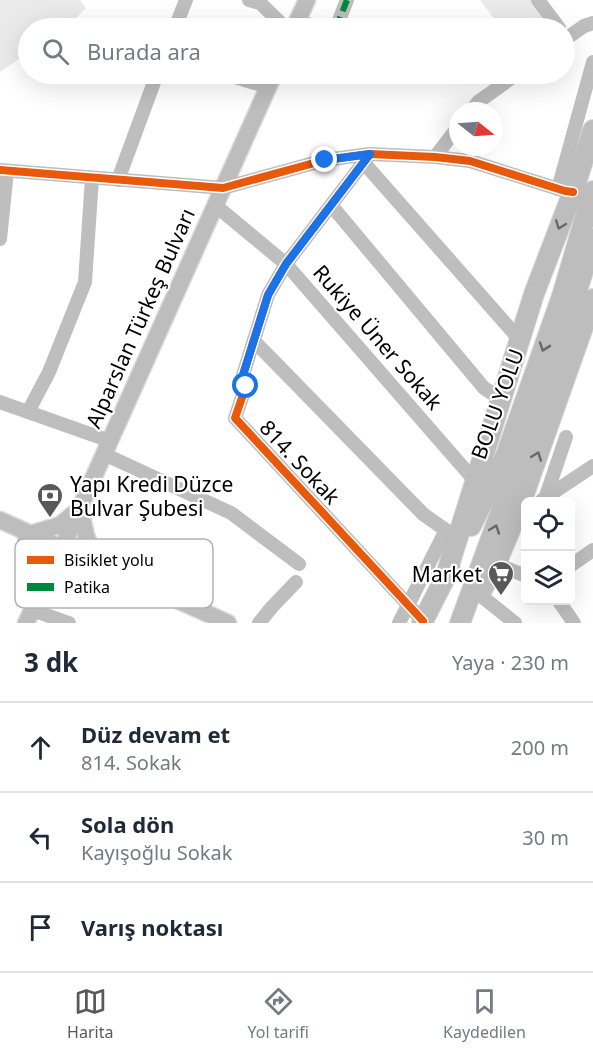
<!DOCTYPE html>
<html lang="tr">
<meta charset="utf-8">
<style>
:root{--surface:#fff;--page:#f2f2f3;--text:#1f2937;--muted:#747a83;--line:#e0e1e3;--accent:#595959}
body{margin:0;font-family:"Noto Sans",sans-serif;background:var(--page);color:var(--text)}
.controls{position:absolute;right:18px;bottom:18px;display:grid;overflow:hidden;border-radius:9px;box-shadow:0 6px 24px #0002}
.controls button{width:54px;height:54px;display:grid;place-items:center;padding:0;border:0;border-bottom:2px solid var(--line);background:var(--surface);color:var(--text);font:30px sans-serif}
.compass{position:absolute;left:449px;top:102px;width:54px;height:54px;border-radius:50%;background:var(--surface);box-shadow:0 6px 24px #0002;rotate:107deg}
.stop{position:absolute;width:18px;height:18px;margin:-14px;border:4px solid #1a73e8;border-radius:50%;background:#fff}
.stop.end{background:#1a73e8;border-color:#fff;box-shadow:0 2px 6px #0008}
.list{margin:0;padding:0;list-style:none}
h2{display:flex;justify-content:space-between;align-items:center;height:78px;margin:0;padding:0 24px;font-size:26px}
h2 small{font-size:20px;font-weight:400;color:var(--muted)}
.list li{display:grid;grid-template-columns:39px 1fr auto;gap:18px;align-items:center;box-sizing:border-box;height:90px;padding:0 24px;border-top:2px solid var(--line)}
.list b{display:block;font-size:22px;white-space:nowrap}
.list p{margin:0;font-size:20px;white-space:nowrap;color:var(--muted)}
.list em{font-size:20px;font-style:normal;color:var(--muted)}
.icon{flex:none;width:33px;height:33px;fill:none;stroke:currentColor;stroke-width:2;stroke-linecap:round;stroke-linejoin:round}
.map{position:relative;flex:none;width:593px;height:623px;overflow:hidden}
.search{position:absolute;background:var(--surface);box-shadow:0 6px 24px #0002;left:18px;right:18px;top:18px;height:66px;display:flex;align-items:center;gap:15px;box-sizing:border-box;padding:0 21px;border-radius:33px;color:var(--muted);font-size:22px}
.sheet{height:348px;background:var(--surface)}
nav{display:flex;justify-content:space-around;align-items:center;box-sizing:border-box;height:84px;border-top:2px solid var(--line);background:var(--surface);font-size:16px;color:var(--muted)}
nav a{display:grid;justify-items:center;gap:3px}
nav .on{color:var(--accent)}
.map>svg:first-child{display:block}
.green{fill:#eaeaea}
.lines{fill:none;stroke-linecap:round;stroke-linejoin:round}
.major-casing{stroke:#dbdbdb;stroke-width:19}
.highway-casing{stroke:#dbdbdb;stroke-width:22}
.minor{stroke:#bebebe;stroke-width:14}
.major{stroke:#bdbdbd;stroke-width:16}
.highway{stroke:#bdbdbd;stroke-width:20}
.quiet{stroke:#00873e;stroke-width:6;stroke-dasharray:12 6;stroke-linecap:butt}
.cycleway-casing{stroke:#fff;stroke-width:11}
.cycleway{stroke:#e8590c;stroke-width:8}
.oneway{stroke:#686868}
.route{stroke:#1a73e8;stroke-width:8}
.labels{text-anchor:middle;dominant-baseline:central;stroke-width:4.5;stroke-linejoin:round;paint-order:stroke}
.street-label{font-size:21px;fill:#000;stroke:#fff}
.poi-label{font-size:21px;fill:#000;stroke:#fff;text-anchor:start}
.key{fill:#fff;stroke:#b2b2b2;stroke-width:1.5}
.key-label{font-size:16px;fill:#000}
</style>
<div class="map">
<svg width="593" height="623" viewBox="0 0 593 623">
<rect width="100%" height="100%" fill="#fff"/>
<g class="green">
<path d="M0 0H80L86 8 66 28H28V53L0 72Z"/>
<path d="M480 0H531L553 27 551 28H501Z"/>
</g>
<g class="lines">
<defs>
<g id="major">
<path d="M294 28 307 0"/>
<path d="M80 508 86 535 92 552 103 564"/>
<path d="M0 520 228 623"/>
<path d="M30 534 60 525 77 511"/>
<path d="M26 539 37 550 42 563V585"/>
<path d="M42 589 70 574H100"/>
<path d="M26 623 62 548 274 74"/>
</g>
<g id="highway">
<path d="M471 526 506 455 562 296 593 191"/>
<path d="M445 578 534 294 573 192 593 130"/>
<path d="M483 588 496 564 518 511 593 299"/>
<path d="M422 623 450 568"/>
<path d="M460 623 552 372 593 239"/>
</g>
</defs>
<use href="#major" class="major-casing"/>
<use href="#highway" class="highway-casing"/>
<g class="minor">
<path d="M249 0 260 3 286 28"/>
<path d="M538 0 559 28"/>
<path d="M298 21 320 28"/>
<path d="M175 28 186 0"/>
<path d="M336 28 347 0"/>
<path d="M564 40 584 26 593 23"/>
<path d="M225 74 268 87"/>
<path d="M471 111 478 102 517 74"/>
<path d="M370 154 286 264 268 295 243 375 246 386 235 418 423 621"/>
<path d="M435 157 458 127"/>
<path d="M364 163 520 340"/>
<path d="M0 170 223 188 325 160 370 154 435 157 470 161 565 191 573 192"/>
<path d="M118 180 157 74"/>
<path d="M558 189 593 62"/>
<path d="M215 205 286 264 475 481"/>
<path d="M331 205 484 388 501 399"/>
<path d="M0 239 7 171"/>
<path d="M254 341 423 514 457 538"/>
<path d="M0 402 110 441"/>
<path d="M28 412 49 372 85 282 92 178"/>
<path d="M104 454 231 513 299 564"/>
<path d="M545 499 566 437"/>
<path d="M542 500 593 466"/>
<path d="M496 564 526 576"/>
<path d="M570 566 593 550"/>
<path d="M480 595 515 623"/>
<path d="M558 600 574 623"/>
<path d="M32 610 69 623"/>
<path d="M259 623 272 607 296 582"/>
<path d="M399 623 446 530"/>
</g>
<use href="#major" class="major"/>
<use href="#highway" class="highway"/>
<g class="quiet">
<path d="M298 21 320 28"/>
<path d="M336 28 347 0"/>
</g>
<defs>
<g id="cycleway">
<path d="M370 154 286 264 268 295 243 375 246 386 235 418 423 621"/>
<path d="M0 170 223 188 325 160 370 154 435 157 470 161 565 191 573 192"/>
</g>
</defs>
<use href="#cycleway" class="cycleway-casing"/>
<use href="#cycleway" class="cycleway"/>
</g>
<defs><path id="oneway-chevron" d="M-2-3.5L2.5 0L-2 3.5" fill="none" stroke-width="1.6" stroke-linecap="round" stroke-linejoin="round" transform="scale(1.5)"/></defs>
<g class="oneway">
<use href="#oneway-chevron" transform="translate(560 225) rotate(111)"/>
<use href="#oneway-chevron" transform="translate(544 347) rotate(109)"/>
<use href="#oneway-chevron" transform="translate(537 456) rotate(-70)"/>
<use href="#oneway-chevron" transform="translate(495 529) rotate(-70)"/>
</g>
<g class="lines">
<path class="route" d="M246 386 243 375 268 295 286 264 370 154 325 160"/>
</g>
<defs>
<symbol id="bank-pin" viewBox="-11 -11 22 30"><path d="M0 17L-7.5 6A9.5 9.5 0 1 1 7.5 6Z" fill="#595959" stroke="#fff"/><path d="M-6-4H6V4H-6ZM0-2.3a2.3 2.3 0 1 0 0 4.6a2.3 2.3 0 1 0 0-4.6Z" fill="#fff"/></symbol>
<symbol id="supermarket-pin" viewBox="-11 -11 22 30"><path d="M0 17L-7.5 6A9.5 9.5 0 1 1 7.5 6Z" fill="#595959" stroke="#fff"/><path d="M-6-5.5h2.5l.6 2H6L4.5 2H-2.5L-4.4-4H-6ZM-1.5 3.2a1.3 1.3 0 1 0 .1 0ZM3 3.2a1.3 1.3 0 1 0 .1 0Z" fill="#fff"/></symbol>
</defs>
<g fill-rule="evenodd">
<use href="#bank-pin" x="35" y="481" width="30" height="40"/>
<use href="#supermarket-pin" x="486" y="559" width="30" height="40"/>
</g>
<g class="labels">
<g class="street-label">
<text transform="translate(140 318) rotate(-66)">Alparslan Türkeş Bulvarı</text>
<text transform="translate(378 337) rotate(49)">Rukiye Üner Sokak</text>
<text transform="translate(497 404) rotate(-70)">BOLU YOLU</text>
<text transform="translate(300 462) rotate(47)">814. Sokak</text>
</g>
<g class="poi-label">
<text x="70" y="484">Yapı Kredi Düzce<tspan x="70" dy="24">Bulvar Şubesi</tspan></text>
<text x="482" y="574" text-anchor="end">Market</text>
</g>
</g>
<rect x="15" y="539" width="198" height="69" rx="9" class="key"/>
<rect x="27" y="556" width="27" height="8" fill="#e8590c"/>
<rect x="27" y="583" width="27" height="8" fill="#00873e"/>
<g class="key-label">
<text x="64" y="566">Bisiklet yolu</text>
<text x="64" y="593">Patika</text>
</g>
</svg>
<div class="controls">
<button><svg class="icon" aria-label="locate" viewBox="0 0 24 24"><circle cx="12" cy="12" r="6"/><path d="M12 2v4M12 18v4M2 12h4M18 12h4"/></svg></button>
<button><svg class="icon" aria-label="layers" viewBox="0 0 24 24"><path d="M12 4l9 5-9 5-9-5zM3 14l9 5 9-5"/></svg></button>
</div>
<svg class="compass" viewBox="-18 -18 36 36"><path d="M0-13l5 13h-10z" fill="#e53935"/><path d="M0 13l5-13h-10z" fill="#747a83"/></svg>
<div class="stop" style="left:246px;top:386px"></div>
<div class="stop end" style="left:325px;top:160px"></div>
<div class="search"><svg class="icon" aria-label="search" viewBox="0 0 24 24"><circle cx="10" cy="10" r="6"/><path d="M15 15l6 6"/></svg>Burada ara</div>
</div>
<section class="sheet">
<h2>3 dk<small>Yaya · 230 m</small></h2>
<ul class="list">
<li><svg class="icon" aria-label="ahead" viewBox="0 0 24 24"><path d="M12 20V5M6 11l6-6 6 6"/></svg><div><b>Düz devam et</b><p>814. Sokak</p></div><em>200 m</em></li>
<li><svg class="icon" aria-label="left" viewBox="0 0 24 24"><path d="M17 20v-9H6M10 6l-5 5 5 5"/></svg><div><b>Sola dön</b><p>Kayışoğlu Sokak</p></div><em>30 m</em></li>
<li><svg class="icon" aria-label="arrive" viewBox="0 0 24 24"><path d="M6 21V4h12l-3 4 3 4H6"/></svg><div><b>Varış noktası</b></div></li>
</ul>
</section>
<nav>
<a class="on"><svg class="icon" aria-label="map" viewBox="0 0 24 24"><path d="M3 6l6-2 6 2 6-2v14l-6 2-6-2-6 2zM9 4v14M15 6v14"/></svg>Harita</a>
<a><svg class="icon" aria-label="directions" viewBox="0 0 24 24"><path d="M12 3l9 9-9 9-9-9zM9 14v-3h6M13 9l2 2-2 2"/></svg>Yol tarifi</a>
<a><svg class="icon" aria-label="saved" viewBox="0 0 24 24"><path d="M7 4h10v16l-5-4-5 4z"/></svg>Kaydedilen</a>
</nav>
